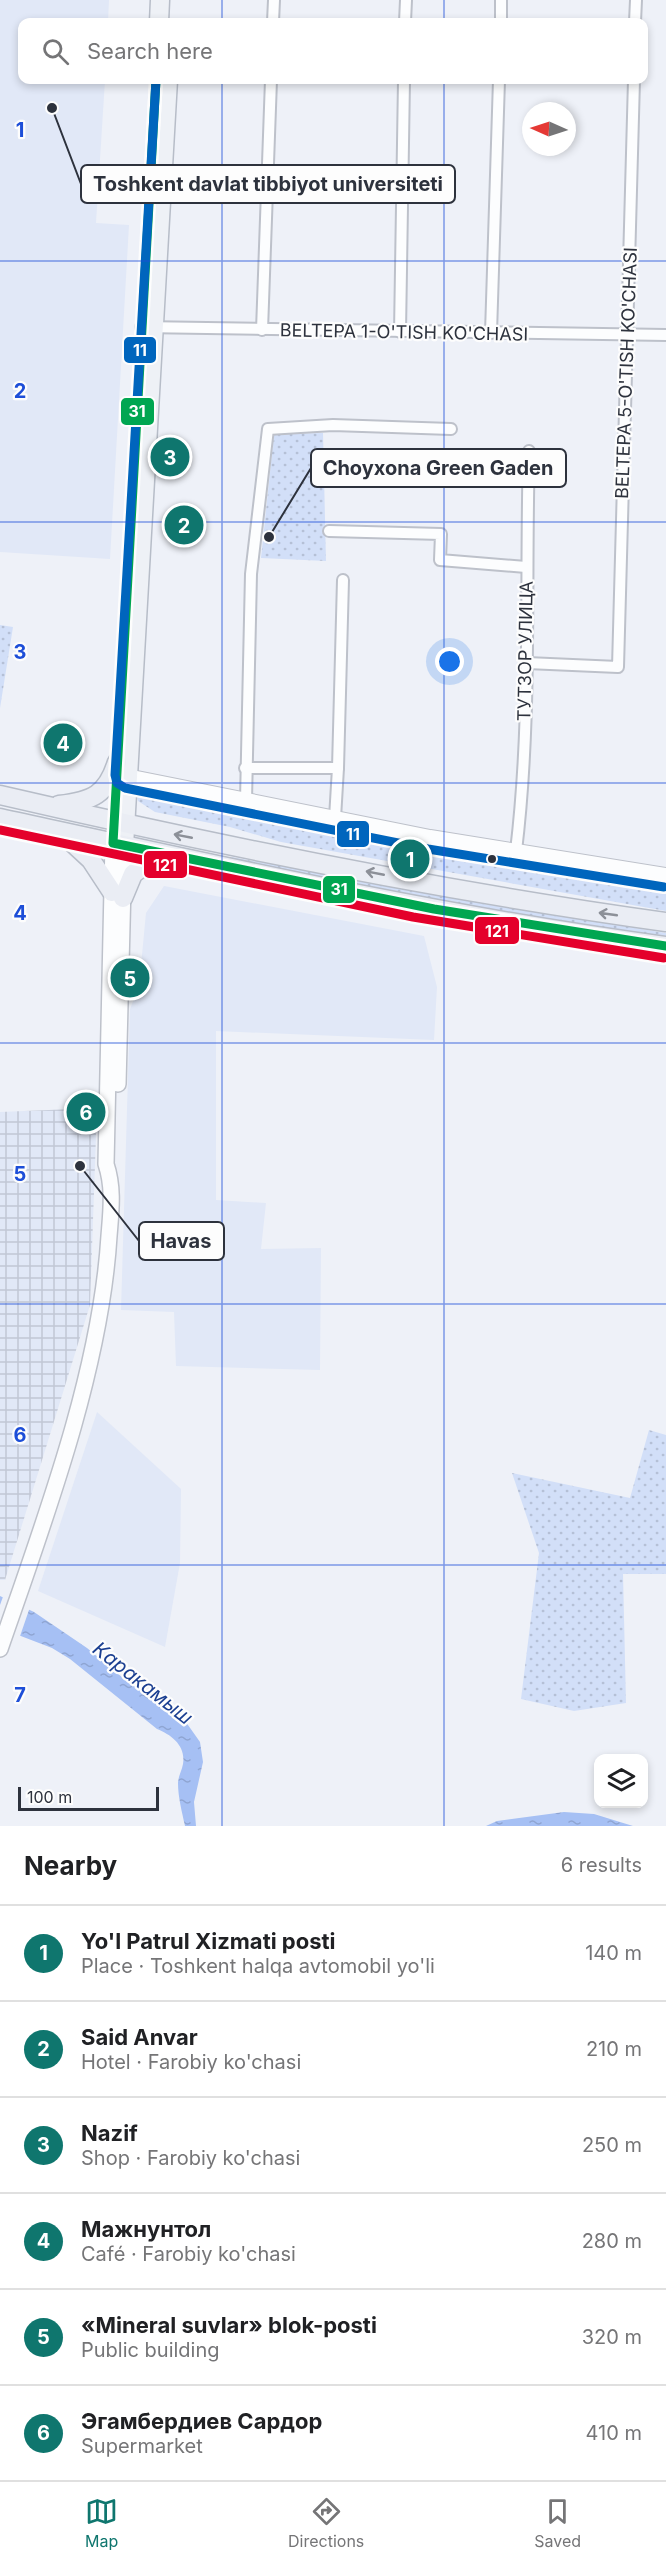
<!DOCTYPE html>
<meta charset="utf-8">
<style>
:root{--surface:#fff;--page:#f2f2f2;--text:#202124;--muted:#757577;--line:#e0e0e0;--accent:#0f766e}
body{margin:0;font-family:Inter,sans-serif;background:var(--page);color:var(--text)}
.controls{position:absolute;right:18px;bottom:18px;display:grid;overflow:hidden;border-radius:12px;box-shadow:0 3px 9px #0003}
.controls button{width:54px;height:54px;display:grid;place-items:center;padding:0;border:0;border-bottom:2px solid var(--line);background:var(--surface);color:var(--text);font:30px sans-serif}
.compass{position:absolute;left:522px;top:102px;width:54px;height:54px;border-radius:50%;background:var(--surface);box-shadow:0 3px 9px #0003;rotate:273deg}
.scale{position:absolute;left:18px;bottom:15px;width:141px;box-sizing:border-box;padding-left:6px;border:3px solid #2d323d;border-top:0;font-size:16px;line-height:21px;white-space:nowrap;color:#2d323d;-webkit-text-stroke:4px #fdfdfd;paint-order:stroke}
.you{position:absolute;left:450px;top:662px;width:21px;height:21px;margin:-15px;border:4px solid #fff;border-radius:50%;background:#1a73e8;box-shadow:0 0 0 9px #1a73e833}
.badge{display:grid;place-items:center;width:39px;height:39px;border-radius:50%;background:var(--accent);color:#fff;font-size:20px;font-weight:700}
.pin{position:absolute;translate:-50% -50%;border:3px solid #fff;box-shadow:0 2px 6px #0006}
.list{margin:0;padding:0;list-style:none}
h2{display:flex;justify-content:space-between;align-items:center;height:78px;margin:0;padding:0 24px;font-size:26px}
h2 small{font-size:20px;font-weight:400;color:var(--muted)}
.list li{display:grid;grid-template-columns:39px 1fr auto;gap:18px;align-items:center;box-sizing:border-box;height:96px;padding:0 24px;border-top:2px solid var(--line)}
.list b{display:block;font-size:22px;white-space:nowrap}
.list p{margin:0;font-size:20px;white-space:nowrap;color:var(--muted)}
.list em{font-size:20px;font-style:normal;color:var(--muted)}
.icon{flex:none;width:33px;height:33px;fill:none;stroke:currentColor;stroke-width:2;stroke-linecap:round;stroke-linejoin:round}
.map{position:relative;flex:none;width:666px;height:1826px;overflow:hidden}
.search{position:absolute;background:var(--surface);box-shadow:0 3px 9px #0003;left:18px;right:18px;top:18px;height:66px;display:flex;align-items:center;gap:15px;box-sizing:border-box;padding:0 21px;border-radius:12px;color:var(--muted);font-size:22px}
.sheet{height:654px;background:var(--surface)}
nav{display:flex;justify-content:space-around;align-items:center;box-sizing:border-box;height:84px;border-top:2px solid var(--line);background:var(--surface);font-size:16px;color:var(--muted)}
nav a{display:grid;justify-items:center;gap:3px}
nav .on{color:var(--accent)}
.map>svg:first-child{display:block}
.built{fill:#e1e8f7}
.industrial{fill:url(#industrial-grid)}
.grass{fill:url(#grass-dots)}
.water{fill:url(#water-ripples)}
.pier{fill:#eef1f8}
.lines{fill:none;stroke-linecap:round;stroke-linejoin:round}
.minor-casing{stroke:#bdc1ca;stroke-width:14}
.tertiary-casing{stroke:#bdc1ca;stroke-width:16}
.secondary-casing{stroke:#bdc1ca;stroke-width:18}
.primary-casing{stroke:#b7bdc8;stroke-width:21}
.trunk-casing{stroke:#b7bdc8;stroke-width:21}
.minor{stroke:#fcfdfe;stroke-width:10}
.tertiary{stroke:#fcfdfe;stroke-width:14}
.secondary{stroke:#fcfdfe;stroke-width:15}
.primary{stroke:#eef1f6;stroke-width:18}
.trunk{stroke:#eaedf4;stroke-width:18}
.bus-1-casing{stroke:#fdfdfd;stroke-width:14}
.bus-2-casing{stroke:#fdfdfd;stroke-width:14}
.bus-3-casing{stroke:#fdfdfd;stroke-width:14}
.bus-1{stroke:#00a651;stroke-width:9}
.bus-2{stroke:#e4002b;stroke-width:9}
.bus-3{stroke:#0065bd;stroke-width:9}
.oneway{stroke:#8c9098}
.grid{fill:none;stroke:#1d4ed8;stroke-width:1.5;stroke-opacity:0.55}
.bus-dot{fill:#2d323d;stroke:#fdfdfd;stroke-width:2}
.labels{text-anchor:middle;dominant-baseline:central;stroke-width:4.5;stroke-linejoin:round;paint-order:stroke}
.street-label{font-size:18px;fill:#2d323d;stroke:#fdfdfd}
.water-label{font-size:20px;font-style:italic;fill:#1b3f91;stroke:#fdfdfd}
.grid-label{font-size:20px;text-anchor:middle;font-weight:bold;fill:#1d4ed8;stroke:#fdfdfd;stroke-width:4.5;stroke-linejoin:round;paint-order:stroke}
.leader{fill:none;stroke:#2d323d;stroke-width:2}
.callout-dot{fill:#2d323d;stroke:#fdfdfd;stroke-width:2}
.callout{fill:#fdfdfd;stroke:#2d323d;stroke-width:2}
.callout-label{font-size:20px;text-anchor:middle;font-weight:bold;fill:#2d323d}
.line-badge{stroke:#fdfdfd;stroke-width:2}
.badge-label{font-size:16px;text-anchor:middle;font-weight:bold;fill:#fff}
</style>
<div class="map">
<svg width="666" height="1826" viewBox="0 0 666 1826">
<defs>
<pattern id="industrial-grid" width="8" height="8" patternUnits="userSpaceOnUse" patternTransform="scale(1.5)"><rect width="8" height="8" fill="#e1e8f7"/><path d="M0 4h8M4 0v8" fill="none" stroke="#c1c7d5"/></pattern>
<pattern id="grass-dots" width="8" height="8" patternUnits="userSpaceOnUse" patternTransform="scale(1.5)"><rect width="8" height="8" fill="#d2dff8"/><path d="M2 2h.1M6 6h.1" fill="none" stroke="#b5c0d6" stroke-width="1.8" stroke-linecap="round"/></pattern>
<pattern id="water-ripples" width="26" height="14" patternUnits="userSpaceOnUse" patternTransform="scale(1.5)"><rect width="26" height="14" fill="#a6c0f4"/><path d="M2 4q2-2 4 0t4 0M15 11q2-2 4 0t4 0" fill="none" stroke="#8fa5d2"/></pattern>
</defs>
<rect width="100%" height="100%" fill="#eef1f8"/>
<g class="built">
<path d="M0 0H109L108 22H22V80H105L96 223 129 225 110 559 0 552Z"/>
<path d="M164 886 424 936 437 987 434 1040 216 1031V1200L266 1203 261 1249 321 1248 320 1370 176 1366 174 1312 121 1310 130 1009 139 986 146 913Z"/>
<path d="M97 1412 181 1489 180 1563 165 1647 38 1591Z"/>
</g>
<path class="industrial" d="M97 1108 90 1305 5 1580H0V1112Z"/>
<g class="grass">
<path d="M323 433 326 561 261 558 274 434Z"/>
<path d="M0 625 13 627 0 708Z"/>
<path d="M143 785 389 835 666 881V911L281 842 230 827 155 812 138 801 135 789Z"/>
<path d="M232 857 490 905 666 933V938L424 898 230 859Z"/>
<path d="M649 1430 666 1435V1574H623L626 1703 574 1711 521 1699 539 1553 512 1473 630 1498Z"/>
</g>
<g class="water">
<path d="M0 1596 34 1612 87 1648 129 1683 176 1712 188 1725 200 1742 203 1762 194 1802 196 1826H185C182 1812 178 1797 178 1783 178 1777 182 1770 183 1764 186 1746 172 1735 157 1729L70 1659 52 1648 0 1628Z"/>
<path d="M564 1812 594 1814 633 1826H486L497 1821Z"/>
</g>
<path class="pier" d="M4 1594 30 1607 19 1639 0 1631V1605Z"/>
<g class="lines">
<defs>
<g id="minor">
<path d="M273 22 274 0"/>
<path d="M405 22 406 0"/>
<path d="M501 22V0"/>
<path d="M635 22 636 0"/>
<path d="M141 327 666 335"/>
<path d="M262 330 271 80"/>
<path d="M400 332 404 80"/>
<path d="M491 333 499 80"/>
<path d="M329 531 441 534 440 560 526 567"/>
<path d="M527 663 618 667 634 80"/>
<path d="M245 768H338"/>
<path d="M246 800 251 574 268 429 333 425 451 429"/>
<path d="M335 818 338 768 343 580"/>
<path d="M516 851C532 719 525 584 529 451"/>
</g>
<path id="tertiary" d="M127 776 430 837 666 875"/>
<g id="secondary">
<path d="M118 1084 124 846"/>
<path d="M0 1649C44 1522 101 1370 109 1236 111 1211 114 1188 106 1164L113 843"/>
</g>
<g id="primary">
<path d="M159 22 160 0"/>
<path d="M124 846 168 80"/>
</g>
<g id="trunk">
<path d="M0 795C220 846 442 891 666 922"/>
<path d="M59 805C92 801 107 795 117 762"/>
<path d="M0 818C221 866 442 916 666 946"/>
<path d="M63 834 91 860 112 892"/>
<path d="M123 898 133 874 159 854"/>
</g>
</defs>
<use href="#minor" class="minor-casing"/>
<use href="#tertiary" class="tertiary-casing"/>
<use href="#secondary" class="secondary-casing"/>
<use href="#primary" class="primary-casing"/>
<use href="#trunk" class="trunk-casing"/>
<use href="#minor" class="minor"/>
<use href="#tertiary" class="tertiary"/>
<use href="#secondary" class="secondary"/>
<use href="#primary" class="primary"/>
<use href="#trunk" class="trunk"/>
<defs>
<path id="bus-1" d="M156 80 113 843 434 909 666 946"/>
<path id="bus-2" d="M0 830 413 917 664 958"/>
<path id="bus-3" d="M156 80 115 775 117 783 125 788 428 849 664 887"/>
</defs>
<use href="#bus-1" class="bus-1-casing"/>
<use href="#bus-2" class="bus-2-casing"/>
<use href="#bus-3" class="bus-3-casing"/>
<use href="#bus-1" class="bus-1"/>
<use href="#bus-2" class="bus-2"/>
<use href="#bus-3" class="bus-3"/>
</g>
<defs><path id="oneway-shaft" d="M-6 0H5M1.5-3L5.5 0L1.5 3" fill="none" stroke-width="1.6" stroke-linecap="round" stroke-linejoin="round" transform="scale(1.5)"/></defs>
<g class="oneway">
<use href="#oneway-shaft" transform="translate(183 836) rotate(-169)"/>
<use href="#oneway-shaft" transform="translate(375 873) rotate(-169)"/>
<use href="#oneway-shaft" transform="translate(608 914) rotate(-172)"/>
</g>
<path class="grid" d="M222 0V22M444 0V22M222 80V1826M444 80V1826M0 261H666M0 522H666M0 783H666M0 1043H666M0 1304H666M0 1565H666"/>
<circle class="bus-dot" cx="492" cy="859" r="5"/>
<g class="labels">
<g class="street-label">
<text transform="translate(404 332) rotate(1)">BELTEPA 1-O'TISH KO'CHASI</text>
<text transform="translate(626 373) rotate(-88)">BELTEPA 5-O'TISH KO'CHASI</text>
<text transform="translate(525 651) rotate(-89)">ТУТЗОР УЛИЦА</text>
</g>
<g class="water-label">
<text transform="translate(143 1683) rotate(38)">Каракамыш</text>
</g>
</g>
<g class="grid-label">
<text x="20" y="137">1</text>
<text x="20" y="398">2</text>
<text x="20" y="659">3</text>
<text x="20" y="920">4</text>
<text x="20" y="1181">5</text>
<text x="20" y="1442">6</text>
<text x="20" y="1702">7</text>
</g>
<path class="leader" d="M52 108L81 184M269 537L311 468M80 1166L139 1241"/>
<g class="callout-dot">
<circle cx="52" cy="108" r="6"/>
<circle cx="269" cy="537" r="6"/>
<circle cx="80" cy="1166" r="6"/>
</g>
<g class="callout">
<rect x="81" y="165" width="374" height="38" rx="6"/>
<rect x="311" y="449" width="255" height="38" rx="6"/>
<rect x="139" y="1222" width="85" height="38" rx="6"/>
</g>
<g class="callout-label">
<text x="268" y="191">Toshkent davlat tibbiyot universiteti</text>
<text x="438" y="475">Choyxona Green Gaden</text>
<text x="181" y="1248">Havas</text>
</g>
<g class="line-badge">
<rect x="123" y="336" width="34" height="28" rx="6" fill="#0065bd"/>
<rect x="120" y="397" width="35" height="29" rx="6" fill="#00a651"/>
<rect x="336" y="820" width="34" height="28" rx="6" fill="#0065bd"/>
<rect x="143" y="850" width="45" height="29" rx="6" fill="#e4002b"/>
<rect x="322" y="875" width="34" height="29" rx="6" fill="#00a651"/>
<rect x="474" y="916" width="46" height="29" rx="6" fill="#e4002b"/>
</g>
<g class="badge-label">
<text x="140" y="356">11</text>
<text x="137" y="417">31</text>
<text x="353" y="840">11</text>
<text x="165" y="871">121</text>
<text x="339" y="895">31</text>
<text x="497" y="937">121</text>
</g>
</svg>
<div class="controls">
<button><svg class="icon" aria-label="layers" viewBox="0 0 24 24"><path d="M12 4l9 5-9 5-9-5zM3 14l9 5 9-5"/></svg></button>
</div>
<svg class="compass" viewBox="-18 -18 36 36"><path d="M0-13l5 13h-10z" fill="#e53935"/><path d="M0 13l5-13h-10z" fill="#757577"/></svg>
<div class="scale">100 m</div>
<div class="you"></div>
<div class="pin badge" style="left:410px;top:859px">1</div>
<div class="pin badge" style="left:184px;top:525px">2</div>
<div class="pin badge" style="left:170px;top:457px">3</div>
<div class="pin badge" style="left:63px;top:743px">4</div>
<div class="pin badge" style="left:130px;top:978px">5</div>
<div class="pin badge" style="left:86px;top:1112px">6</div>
<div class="search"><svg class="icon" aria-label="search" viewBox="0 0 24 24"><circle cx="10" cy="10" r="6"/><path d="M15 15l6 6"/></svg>Search here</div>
</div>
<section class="sheet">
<h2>Nearby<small>6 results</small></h2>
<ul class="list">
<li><span class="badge">1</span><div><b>Yo'l Patrul Xizmati posti</b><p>Place · Toshkent halqa avtomobil yo'li</p></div><em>140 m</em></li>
<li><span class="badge">2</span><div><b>Said Anvar</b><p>Hotel · Farobiy ko'chasi</p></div><em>210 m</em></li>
<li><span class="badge">3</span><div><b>Nazif</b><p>Shop · Farobiy ko'chasi</p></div><em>250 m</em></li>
<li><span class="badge">4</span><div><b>Мажнунтол</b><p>Café · Farobiy ko'chasi</p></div><em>280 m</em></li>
<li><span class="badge">5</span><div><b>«Mineral suvlar» blok-posti</b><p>Public building</p></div><em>320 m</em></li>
<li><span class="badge">6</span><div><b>Эгамбердиев Сардор</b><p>Supermarket</p></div><em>410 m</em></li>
</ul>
</section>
<nav>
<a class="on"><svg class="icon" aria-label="map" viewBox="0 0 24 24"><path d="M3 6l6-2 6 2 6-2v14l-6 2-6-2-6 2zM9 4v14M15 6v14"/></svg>Map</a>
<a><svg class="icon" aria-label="directions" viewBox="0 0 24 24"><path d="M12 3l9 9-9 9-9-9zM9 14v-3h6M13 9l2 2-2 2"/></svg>Directions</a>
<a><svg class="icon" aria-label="saved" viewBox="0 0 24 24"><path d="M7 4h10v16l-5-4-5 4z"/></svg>Saved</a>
</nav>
